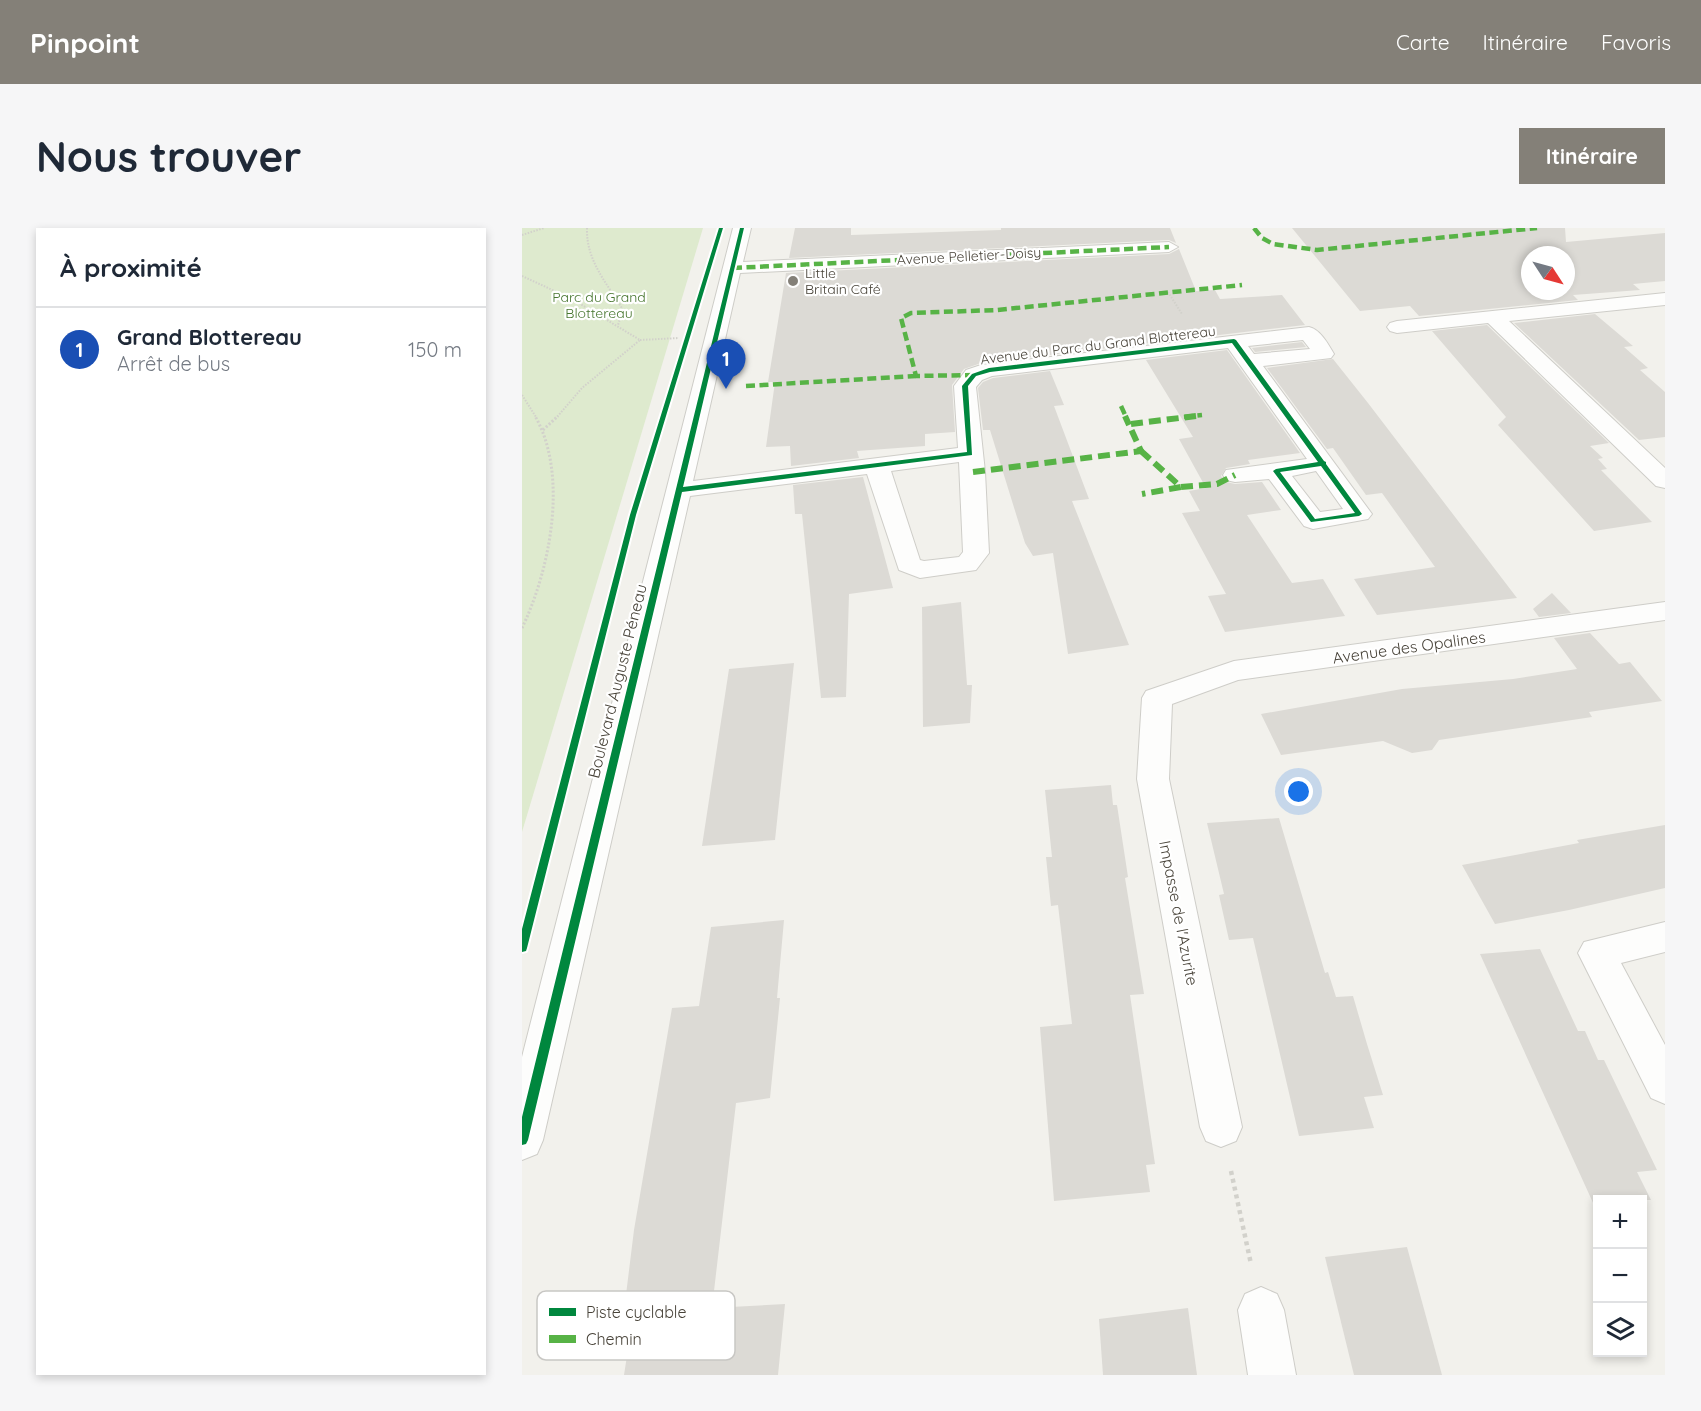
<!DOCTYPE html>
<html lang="fr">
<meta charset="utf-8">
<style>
:root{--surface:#fff;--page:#f6f6f7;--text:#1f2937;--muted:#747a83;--line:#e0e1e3;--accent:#848078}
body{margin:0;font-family:Quicksand,sans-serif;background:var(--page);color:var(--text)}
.controls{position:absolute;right:18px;bottom:18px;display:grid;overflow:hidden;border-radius:0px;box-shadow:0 3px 9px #0003}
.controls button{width:54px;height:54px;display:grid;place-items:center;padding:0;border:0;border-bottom:2px solid var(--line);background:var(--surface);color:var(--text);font:30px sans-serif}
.compass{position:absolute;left:999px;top:18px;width:54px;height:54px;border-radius:50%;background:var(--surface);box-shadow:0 3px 9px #0003;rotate:126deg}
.you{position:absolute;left:777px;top:564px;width:21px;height:21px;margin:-15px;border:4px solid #fff;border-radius:50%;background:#1a73e8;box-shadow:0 0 0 9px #1a73e833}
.badge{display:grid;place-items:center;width:39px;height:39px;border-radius:50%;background:var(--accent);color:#fff;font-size:20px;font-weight:700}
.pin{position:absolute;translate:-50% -50px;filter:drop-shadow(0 2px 3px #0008)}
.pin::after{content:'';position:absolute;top:32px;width:21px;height:18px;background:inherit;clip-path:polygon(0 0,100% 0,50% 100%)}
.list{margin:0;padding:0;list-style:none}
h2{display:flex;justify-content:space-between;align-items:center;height:78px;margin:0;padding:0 24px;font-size:26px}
h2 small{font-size:20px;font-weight:400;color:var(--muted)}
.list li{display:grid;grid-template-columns:39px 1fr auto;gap:18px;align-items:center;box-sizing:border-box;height:84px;padding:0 24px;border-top:2px solid var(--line)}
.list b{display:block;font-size:22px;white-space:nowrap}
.list p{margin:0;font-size:20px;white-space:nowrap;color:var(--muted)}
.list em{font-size:20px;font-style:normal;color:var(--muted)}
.icon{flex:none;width:33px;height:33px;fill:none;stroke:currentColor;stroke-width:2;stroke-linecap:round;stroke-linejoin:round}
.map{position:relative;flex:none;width:1143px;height:1147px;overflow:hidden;border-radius:0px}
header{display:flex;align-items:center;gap:36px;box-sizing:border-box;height:84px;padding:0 30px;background:var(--accent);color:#fff}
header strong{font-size:28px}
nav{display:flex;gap:33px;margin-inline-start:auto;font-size:21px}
.intro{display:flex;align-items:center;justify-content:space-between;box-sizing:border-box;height:144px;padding:0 36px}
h1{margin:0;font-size:42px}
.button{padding:15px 27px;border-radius:0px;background:var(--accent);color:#fff;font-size:21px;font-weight:700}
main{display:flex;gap:36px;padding:0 36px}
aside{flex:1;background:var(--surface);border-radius:0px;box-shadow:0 3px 9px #0003}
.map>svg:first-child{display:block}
.green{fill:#deeace}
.building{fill:#dcdad5;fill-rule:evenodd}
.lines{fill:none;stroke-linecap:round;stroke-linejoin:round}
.minor-casing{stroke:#cecdc8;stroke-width:2}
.path-far2{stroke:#d2d1cb;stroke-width:2;stroke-dasharray:1.5 1.5;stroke-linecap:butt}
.path-far1{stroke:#d2d1cb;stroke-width:3;stroke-dasharray:2 2;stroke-linecap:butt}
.path{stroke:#d2d1cb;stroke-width:4.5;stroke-dasharray:4 4;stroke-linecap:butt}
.minor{fill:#fdfdfc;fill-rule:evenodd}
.quiet-far1{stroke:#57b346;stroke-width:4.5;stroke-dasharray:9 4.5;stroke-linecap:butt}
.quiet{stroke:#57b346;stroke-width:6;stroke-dasharray:12 6;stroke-linecap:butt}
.cycleway-casing{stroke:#fff;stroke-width:4}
.cycleway{fill:#00873e;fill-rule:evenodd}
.poi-dot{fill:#848078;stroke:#fff;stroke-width:2}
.labels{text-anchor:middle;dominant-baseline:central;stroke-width:4.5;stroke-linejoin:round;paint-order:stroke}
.far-street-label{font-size:14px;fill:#484339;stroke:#fff}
.far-poi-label{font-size:14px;fill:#484339;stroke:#fff;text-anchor:start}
.far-park-label{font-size:14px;fill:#47762f;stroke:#fff}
.street-label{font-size:16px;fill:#484339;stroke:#fff}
.key{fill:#fff;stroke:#c8c7c4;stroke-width:1.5}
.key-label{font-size:16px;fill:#484339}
</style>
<header>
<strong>Pinpoint</strong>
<nav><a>Carte</a><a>Itinéraire</a><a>Favoris</a></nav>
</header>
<div class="intro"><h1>Nous trouver</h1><a class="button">Itinéraire</a></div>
<main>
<aside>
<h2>À proximité<small></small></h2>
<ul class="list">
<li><span class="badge" style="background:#1a4fb4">1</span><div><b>Grand Blottereau</b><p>Arrêt de bus</p></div><em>150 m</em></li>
</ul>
</aside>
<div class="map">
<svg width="1143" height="1147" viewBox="0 0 1143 1147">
<rect width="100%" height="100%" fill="#f2f1ec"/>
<path class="green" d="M0 0H181L0 604Z"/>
<g class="building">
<path d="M273 0H329V7L479 2V0H648L654 15 647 12 267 30Z"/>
<path d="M770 0H1043L1044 14 1143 5V53L1111 56 1118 62 1051 67 1056 72 897 88 888 78 838 83ZM1008 27H1044V63H1008Z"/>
<path d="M657 21 674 63 693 62 698 71 760 67 783 97 459 135 442 141 430 157 433 204 403 206V218L335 223 337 230 269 238 268 218 244 219 253 154H246L264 45 647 26Z"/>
<path d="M1073 86 1111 118 1102 119 1126 140 1118 142 1143 164V209L1117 212 992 95Z"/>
<path d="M965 97 1087 215 1068 218 1081 230 1076 231 1085 241 1079 242 1130 294 1072 303 976 197 984 189 910 103Z"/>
<path d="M780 114 784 119 733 124 730 120Z"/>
<path d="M705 122 778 225 726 232 728 236 704 240 699 248 704 254 713 256 740 254 759 282 725 287 770 355 801 351 823 388 703 404 686 368 704 366 660 285 678 283 667 263 684 260 657 211 671 209 624 132Z"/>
<path d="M811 131 846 175 995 370 855 387 832 351 913 339 860 265 844 267 811 220 805 221 745 140Z"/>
<path d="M528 143 542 177 532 178 567 271 550 273 607 417 546 426 531 325 511 328 503 315 468 202H461L456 160 461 154 471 150Z"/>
<path d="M341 249 371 360 327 366 324 469 299 470 280 286H273L271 257Z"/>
<path d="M1030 365 1049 385 1017 389 1011 381Z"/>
<path d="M439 374 445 457H450L448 495 401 499 400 379Z"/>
<path d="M1068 405 1097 436 1108 434 1140 473 1067 484 1070 489 917 512 910 522 890 525 861 513 759 527 739 486 880 461 991 451 1055 441 1032 410Z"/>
<path d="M272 435 253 612 180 618 207 441Z"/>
<path d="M589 557 591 577H595L606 649 603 650 622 766 608 767 633 936 624 937 628 964 532 973 518 799 550 796 536 677 529 678 524 629H530L523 562Z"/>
<path d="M757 590 803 745 806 744 814 769 831 768 845 816 861 867 842 869 852 900 777 908 731 710 707 712 697 667 702 666 685 595Z"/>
<path d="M1143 597V660L1047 682 973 696 940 637 1057 615 1055 612Z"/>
<path d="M262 692 255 770H258L248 870 214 875 190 1080 263 1076 256 1147H102L111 1089 101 1091 112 1002 150 780 177 778 189 699Z"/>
<path d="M1018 721 1056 803H1063L1076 832H1082L1135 942 1115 944 1129 972H1076V977H1072L958 726Z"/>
<path d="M885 1019 920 1147H832L803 1029Z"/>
<path d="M666 1080 675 1147H581L577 1091Z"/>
</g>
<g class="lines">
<defs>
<g id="minor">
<path d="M211 0H229L221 34 647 14 656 19 647 24 218 45 171 253 436 220 432 158 444 142 459 137 787 99C799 102 806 116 812 126L809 130 741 138 850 286 846 291 791 301 782 298 747 251 713 254 704 252 701 247 704 242 785 231 706 120 470 148 460 152 454 159 463 244 467 325 454 342 398 350 377 342 345 246 168 268 21 912 15 926 0 932V829ZM781 112 788 121 732 126 726 118ZM437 234 441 324 437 329 402 333 398 332 369 243ZM794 243 821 281 798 284 770 248Z"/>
<path d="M1143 65V77L987 93 1143 240V260L1134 258 966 95 875 105 868 103 865 99 868 95 875 93Z"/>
<path d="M1143 374V392L716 452 650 476 647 551 720 899 714 913 699 919 684 913 678 899 615 551 620 470 624 463 712 433Z"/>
<path d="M1143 694V724L1099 735 1143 817V876L1129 870 1056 725 1062 714Z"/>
<path d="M739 1059 755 1066 762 1082 774 1147H726L716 1082 723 1066Z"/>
</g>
</defs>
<use href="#minor" class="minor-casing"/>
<g class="path-far2">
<path d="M65 0C64 33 85 55 101 82L96 97"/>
<path d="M0 7 22 0"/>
<path d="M0 48 50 71 118 112 60 160 35 189"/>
<path d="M646 64 660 86"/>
<path d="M118 112 157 110"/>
<path d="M0 167 14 189"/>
</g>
<g class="path-far1">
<path d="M21 202 36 188"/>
<path d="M0 400C28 342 47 247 13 188"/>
</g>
<path class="path" d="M709 943 729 1036"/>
<use href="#minor" class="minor"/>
<g class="quiet-far1">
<path d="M732 0 740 10 751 16 795 22 1015 0"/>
<path d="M211 40 647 19"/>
<path d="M452 147 394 148 379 90 389 85 475 82 720 57"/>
<path d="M224 158 394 148"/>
<path d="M599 178 604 189"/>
<path d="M662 189 680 187"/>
</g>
<g class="quiet">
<path d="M609 196 674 188"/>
<path d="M619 223 659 259 620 266"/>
<path d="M451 244 619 223 603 188"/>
<path d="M659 259 695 256 713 247"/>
</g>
<defs>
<g id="cycleway">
<path d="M197 0H201L114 287 5 720 4 723 0 724V701L108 287Z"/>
<path d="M218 0H222L161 259 445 224 440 158 450 146 467 140 712 111 714 112 802 233 804 234V236L840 286 837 288 789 294 751 243 754 241 796 234 710 115 468 144 454 148 446 158 450 227 160 264 6 912 4 916 0 917V889ZM799 238 833 285 793 291 758 244Z"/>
</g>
</defs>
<use href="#cycleway" class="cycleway-casing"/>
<use href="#cycleway" class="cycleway"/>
</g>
<circle class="poi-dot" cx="271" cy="53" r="6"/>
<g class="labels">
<g class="far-street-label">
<text transform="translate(447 28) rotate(-3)">Avenue Pelletier-Doisy</text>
<text transform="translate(576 117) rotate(-7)">Avenue du Parc du Grand Blottereau</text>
</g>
<g class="far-poi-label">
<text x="283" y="45">Little<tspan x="283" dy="16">Britain Café</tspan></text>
</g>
<g class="far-park-label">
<text x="77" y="69">Parc du Grand<tspan x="77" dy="16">Blottereau</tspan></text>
</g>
<g class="street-label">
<text transform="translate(887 419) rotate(-8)">Avenue des Opalines</text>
<text transform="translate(95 453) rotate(-76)">Boulevard Auguste Péneau</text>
<text transform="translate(657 685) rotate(79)">Impasse de l'Azurite</text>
</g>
</g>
<rect x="15" y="1063" width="198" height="69" rx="9" class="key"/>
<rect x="27" y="1080" width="27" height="8" fill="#00873e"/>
<rect x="27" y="1107" width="27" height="8" fill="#57b346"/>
<g class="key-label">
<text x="64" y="1090">Piste cyclable</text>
<text x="64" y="1117">Chemin</text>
</g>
</svg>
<div class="controls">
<button>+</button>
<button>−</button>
<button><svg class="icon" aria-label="layers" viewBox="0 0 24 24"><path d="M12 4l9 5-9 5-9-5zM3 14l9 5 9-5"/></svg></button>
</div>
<svg class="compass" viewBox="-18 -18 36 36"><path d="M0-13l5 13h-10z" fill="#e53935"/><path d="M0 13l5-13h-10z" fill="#747a83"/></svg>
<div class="you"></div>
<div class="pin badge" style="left:204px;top:161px;background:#1a4fb4">1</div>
</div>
</main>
